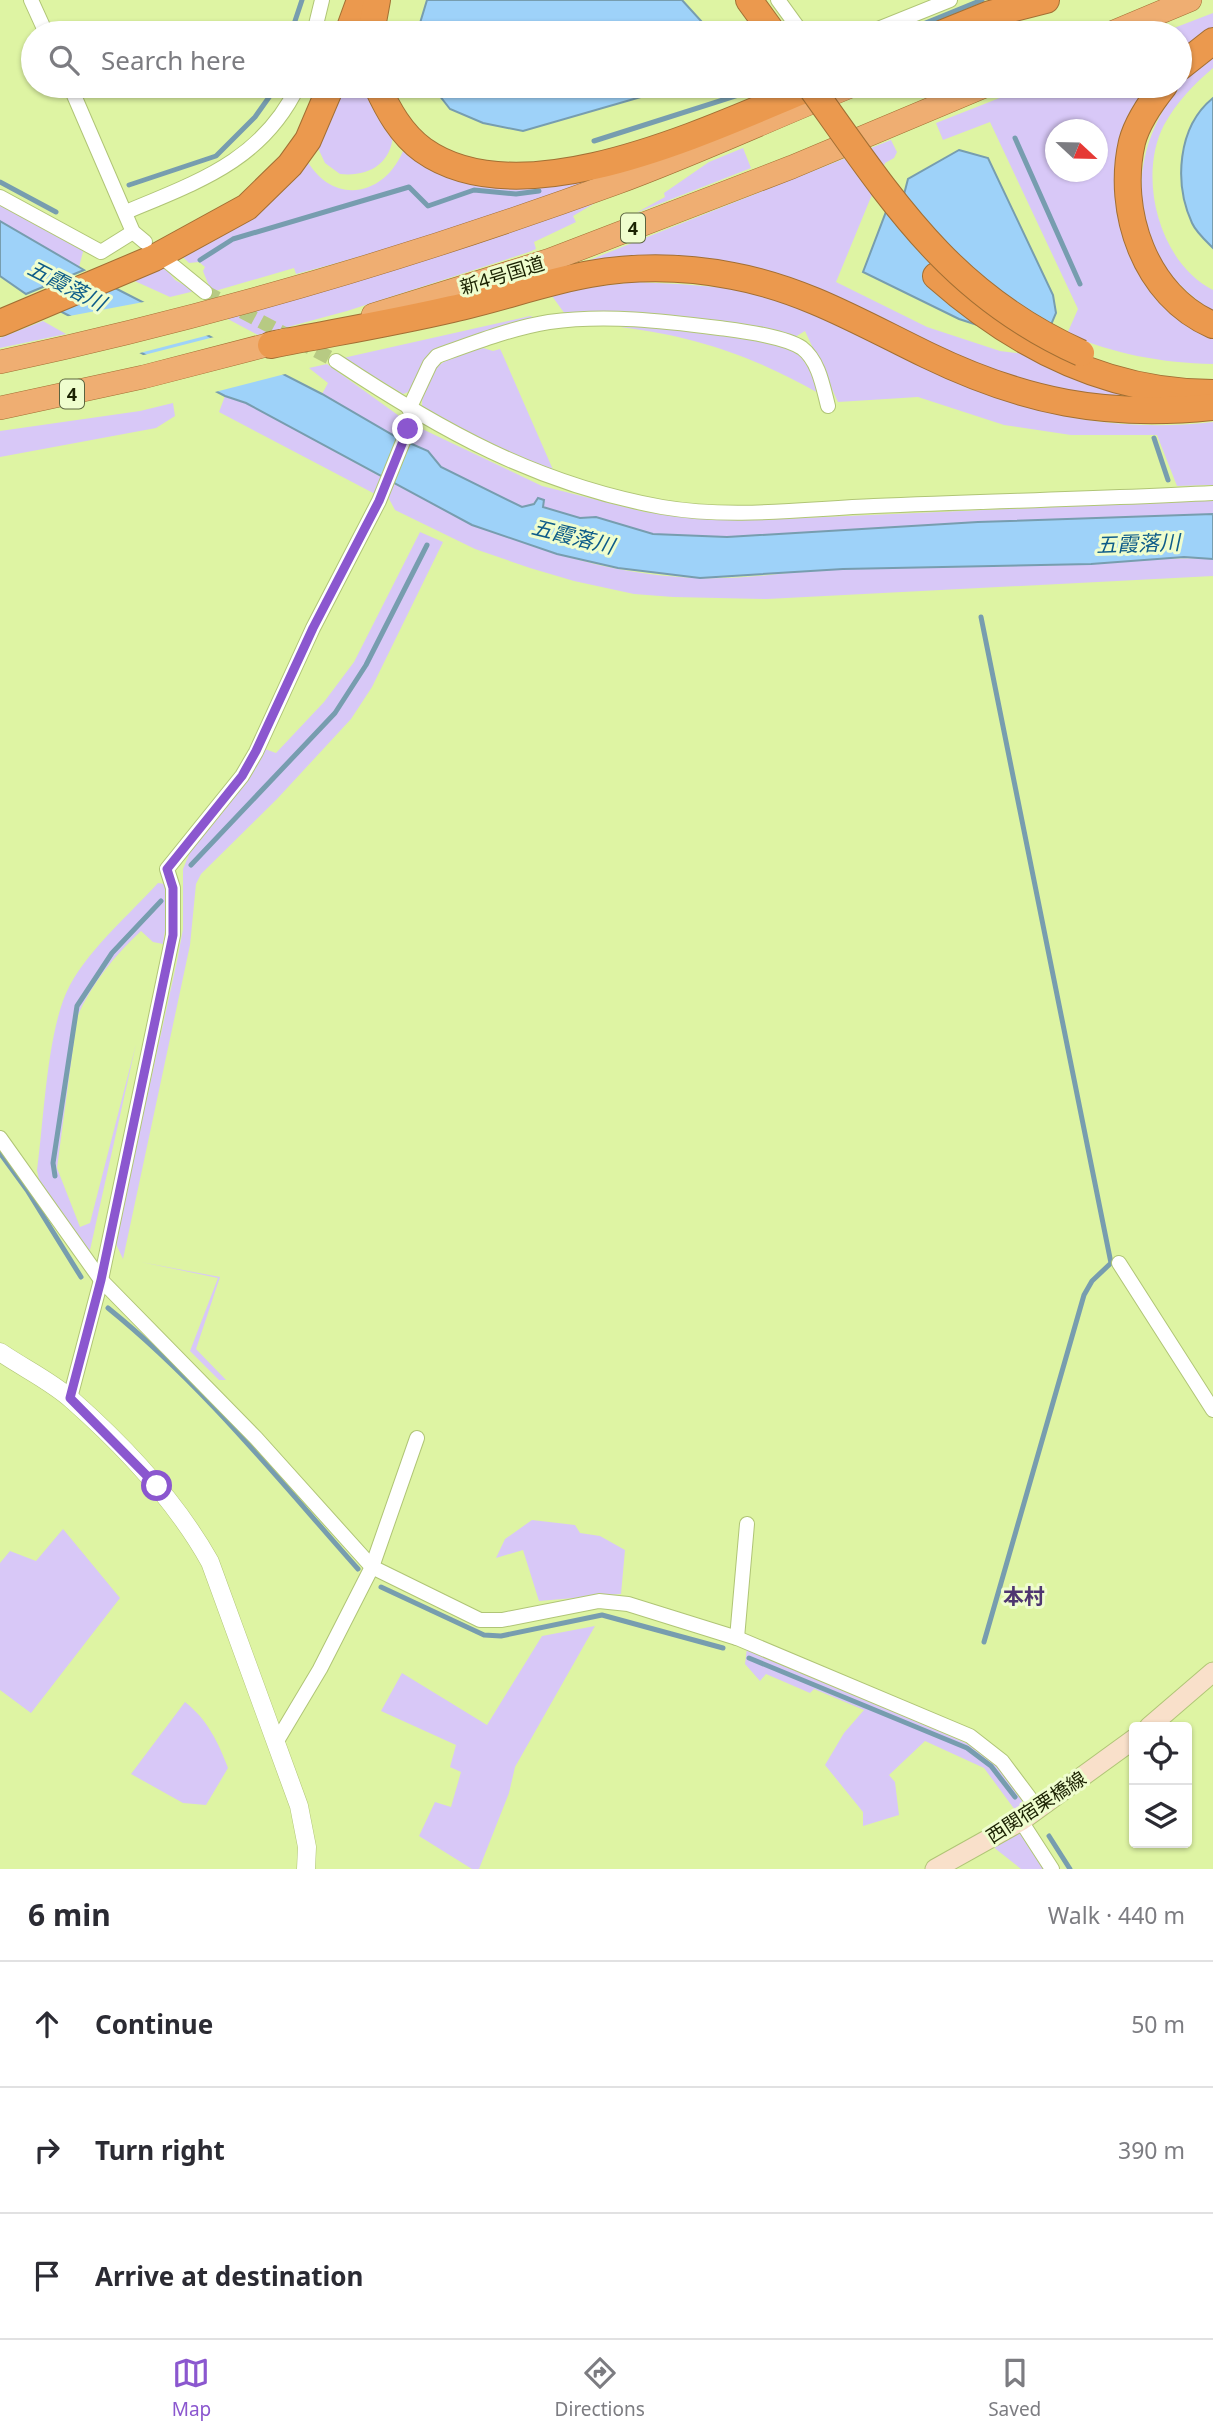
<!DOCTYPE html>
<meta charset="utf-8">
<style>
:root{--surface:#fff;--page:#f7f7f7;--text:#2b2b33;--muted:#7c7c81;--line:#e1e1e2;--accent:#8b57cf}
body{margin:0;font-family:"Noto Sans","Noto Sans JP",sans-serif;background:var(--page);color:var(--text)}
.controls{position:absolute;right:21px;bottom:21px;display:grid;overflow:hidden;border-radius:7px;box-shadow:0 2px 5px #0004}
.controls button{width:63px;height:63px;display:grid;place-items:center;padding:0;border:0;border-bottom:2px solid var(--line);background:var(--surface);color:var(--text);font:35px sans-serif}
.compass{position:absolute;left:1045px;top:119px;width:63px;height:63px;border-radius:50%;background:var(--surface);box-shadow:0 2px 5px #0004;rotate:112deg}
.stop{position:absolute;width:21px;height:21px;margin:-16px;border:5px solid #8b57cf;border-radius:50%;background:#fff}
.stop.end{background:#8b57cf;border-color:#fff;box-shadow:0 2px 7px #0008}
.list{margin:0;padding:0;list-style:none}
h2{display:flex;justify-content:space-between;align-items:center;height:91px;margin:0;padding:0 28px;font-size:30px}
h2 small{font-size:23px;font-weight:400;color:var(--muted)}
.list li{display:grid;grid-template-columns:46px 1fr auto;gap:21px;align-items:center;box-sizing:border-box;height:126px;padding:0 28px;border-top:2px solid var(--line)}
.list b{display:block;font-size:26px;white-space:nowrap}
.list em{font-size:23px;font-style:normal;color:var(--muted)}
.icon{flex:none;width:38px;height:38px;fill:none;stroke:currentColor;stroke-width:2;stroke-linecap:round;stroke-linejoin:round}
.map{position:relative;flex:none;width:1213px;height:1869px;overflow:hidden}
.search{position:absolute;background:var(--surface);box-shadow:0 2px 5px #0004;left:21px;right:21px;top:21px;height:77px;display:flex;align-items:center;gap:18px;box-sizing:border-box;padding:0 24px;border-radius:38px;color:var(--muted);font-size:26px}
.sheet{height:469px;background:var(--surface)}
nav{display:flex;justify-content:space-around;align-items:center;box-sizing:border-box;height:98px;border-top:2px solid var(--line);background:var(--surface);font-size:19px;color:var(--muted)}
nav a{display:grid;justify-items:center;gap:4px}
nav .on{color:var(--accent)}
.map>svg:first-child{display:block}
.green{fill:#d8c8f7;fill-rule:evenodd}
.water{fill:#9ed2f9;stroke:#779daf;stroke-width:2}
.pier{fill:#def4a3}
.lines{fill:none;stroke-linecap:round;stroke-linejoin:round}
.stream{stroke:#779daf;stroke-width:5}
.minor-tunnel{stroke:#b7ca83;stroke-width:14;stroke-dasharray:14 7;stroke-linecap:butt}
.minor-casing{stroke:#b0c576;stroke-width:16}
.tertiary-casing{stroke:#b0c576;stroke-width:19}
.secondary-casing{stroke:#b0c576;stroke-width:21}
.trunk-casing{stroke:#a26f33;stroke-width:24}
.motorway-casing{stroke:#a26f33;stroke-width:28}
.minor{stroke:#fff;stroke-width:14}
.tertiary{stroke:#fff;stroke-width:18}
.secondary{stroke:#f9e0ca;stroke-width:19}
.trunk{stroke:#efae72;stroke-width:23}
.motorway{stroke:#eb994e;stroke-width:26}
.motorway-bridge-casing{stroke:#a26f33;stroke-width:28;stroke-linecap:butt}
.motorway-bridge{stroke:#eb994e;stroke-width:26}
.route{stroke:#8b57cf;stroke-width:9}
.labels{text-anchor:middle;dominant-baseline:central;stroke-width:6;stroke-linejoin:round;paint-order:stroke}
.shield{fill:#effdce;stroke:#5b643f;stroke-width:2}
.shield-label{font-size:18px;font-weight:bold;fill:#1b2202}
.street-label{font-size:19px;fill:#1b2202;stroke:#effdce}
.water-label{font-size:21px;font-style:italic;fill:#0e5c89;stroke:#effdce}
.neighbourhood-label{font-size:21px;font-weight:bold;fill:#4e3570;stroke:#effdce}
</style>
<div class="map">
<svg width="1213" height="1869" viewBox="0 0 1213 1869">
<rect width="100%" height="100%" fill="#def4a3"/>
<g class="green">
<path d="M1213 13V30L1180 55V33H1161Z"/>
<path d="M1213 53V68C1194 84 1176 103 1164 125 1137 177 1159 263 1213 290V311C1109 247 1126 121 1213 53Z"/>
<path d="M337 86H367L393 135C391 164 368 177 340 174L325 163 317 146Z"/>
<path d="M1030 86H1152L1120 215 1213 338V364C1162 363 1114 354 1067 334L1078 309 990 122 943 140 936 123ZM1056 130H1098V172H1056Z"/>
<path d="M891 140 897 152 894 158 885 163 836 282 927 327 1000 351 1024 354 1120 394 1119 400 1053 389 976 366 825 292 588 268 587 261Z"/>
<path d="M405 146 418 158 616 171C511 209 405 246 296 274L294 268 215 291 209 286 203 271 205 267 199 262 189 263 180 254 305 157C332 208 387 197 405 146Z"/>
<path d="M743 148 751 168 636 213 665 197 664 193 709 162Z"/>
<path d="M0 203 84 248 79 267 0 221Z"/>
<path d="M595 203 573 216 576 222 534 242 536 249 529 252 347 311 258 335 226 318 489 240Z"/>
<path d="M161 263 175 280 195 291 170 297 128 278Z"/>
<path d="M636 282C677 284 718 285 758 294 808 306 854 334 900 356 1004 407 1095 435 1213 422V485L1177 486 1157 435H1071L1004 425 918 397 838 402 805 331 795 337C711 317 651 310 565 314L552 296 590 287Z"/>
<path d="M530 316 536 318 442 347 411 391 403 394 343 358Z"/>
<path d="M43 321 66 334 0 348V338Z"/>
<path d="M621 324C654 325 779 335 800 356 810 366 814 382 820 394 753 356 697 337 621 327Z"/>
<path d="M483 348 493 351 500 349 502 353 554 472 505 453 422 407C422 364 447 358 483 348Z"/>
<path d="M327 364 402 418 398 438 322 394 328 383 309 368Z"/>
<path d="M225 396 246 403 383 478 375 494 219 412Z"/>
<path d="M173 403 175 416 156 428 0 457V431L140 411Z"/>
<path d="M418 427 542 486 645 512 702 517 759 520 1213 500V514L978 522 727 537 653 534 596 517 580 518 543 507 544 500 522 507 441 467 428 451 410 443Z"/>
<path d="M393 483C489 535 588 574 699 578 748 580 798 570 847 569 927 567 1007 567 1086 564 1129 563 1170 556 1213 559V576L767 599 673 597 634 594 574 581 530 568 475 549 395 510 388 497Z"/>
<path d="M420 532 443 542 372 687 351 719 277 799 201 874 196 884 190 945 123 1259 115 1242 177 961 183 929V869L195 840 265 749 276 753 324 702 354 662Z"/>
<path d="M158 883 165 884 169 904 163 944 153 942 141 931C114 956 92 983 77 1017L57 1168 80 1227 90 1223 136 1044 90 1250 85 1248 40 1185 37 1170C44 1120 47 1027 70 985 91 947 129 915 158 883Z"/>
<path d="M141 1262 220 1277 196 1349 226 1380H219L190 1351 218 1278Z"/>
<path d="M532 1520 575 1525 580 1533 600 1536 625 1550 621 1594 539 1601 523 1550 496 1558 505 1539Z"/>
<path d="M63 1529 120 1598 31 1713 0 1690V1563L10 1551 36 1561Z"/>
<path d="M595 1626 515 1767 509 1793 479 1869H472L419 1836 435 1802 451 1807 461 1772 450 1767 456 1745 381 1711 402 1673 487 1725 542 1636Z"/>
<path d="M747 1648 973 1746 990 1757 1027 1802 1015 1810 984 1768 925 1741 889 1775 895 1782 899 1815 863 1826V1812L825 1765 844 1733 864 1710 814 1689 810 1693 766 1674 760 1681 745 1664Z"/>
<path d="M185 1702C207 1719 218 1742 228 1768L206 1805 183 1803 131 1774Z"/>
<path d="M1018 1831 1022 1835 1043 1869H1021L992 1846Z"/>
</g>
<g class="water">
<path d="M427 0H682L712 33H417Z"/>
<path d="M432 86H679L523 131 483 123 450 109Z"/>
<path d="M1213 98V248C1206 241 1196 232 1192 223 1174 184 1177 127 1213 98Z"/>
<path d="M959 150 988 158 1053 295 1056 313 1042 346 959 319 863 272 889 204 902 202 908 179Z"/>
<path d="M0 221 84 270 26 294 0 276Z"/>
<path d="M111 286 322 394 398 438 428 451 441 467 522 507 534 504 538 498 544 500 543 507 580 518 596 517 653 534 727 537 978 522 1213 514V559L1184 557 1091 564 843 569 700 578 618 568 557 554 472 525 246 403 225 396 56 309Z"/>
</g>
<g class="pier">
<path d="M149 301 213 334 136 354 64 317Z"/>
<path d="M218 336 289 373 211 393 140 356Z"/>
</g>
<g class="lines">
<g class="stream">
<path d="M291 33 302 0"/>
<path d="M901 33 982 0"/>
<path d="M1015 138 1080 284"/>
<path d="M594 141 767 86"/>
<path d="M0 182 56 212"/>
<path d="M129 185 216 156 255 117 277 86"/>
<path d="M200 260 233 239 409 187 428 206 474 190 516 194 539 191"/>
<path d="M1154 438 1168 480"/>
<path d="M981 617 1111 1263 1092 1281 1084 1295 984 1642"/>
<path d="M191 865 335 713 366 665 427 545"/>
<path d="M0 1153 27 1190 81 1277"/>
<path d="M55 1176 53 1163 77 1006 112 953 161 901"/>
<path d="M108 1308C202 1384 278 1479 358 1569"/>
<path d="M381 1587 484 1635 501 1636 602 1615 723 1648"/>
<path d="M749 1658 967 1748 991 1766 1015 1797"/>
<path d="M1049 1836 1070 1869"/>
</g>
<path class="minor-tunnel" d="M205 292 336 361"/>
<defs>
<g id="minor">
<path d="M31 0 46 33"/>
<path d="M778 0 802 33"/>
<path d="M314 33 322 0"/>
<path d="M868 33 950 0"/>
<path d="M70 86 133 232 145 242"/>
<path d="M0 197 101 252 133 232"/>
<path d="M126 212C197 182 262 161 298 86"/>
<path d="M167 261 205 292"/>
<path d="M336 361C440 430 536 484 662 507 732 519 803 509 874 506 987 501 1100 499 1213 493"/>
<path d="M409 409 430 364 437 356C473 343 512 328 549 322 606 314 663 321 719 328 741 331 784 336 802 348 819 361 823 387 828 406"/>
<path d="M0 1138 101 1280 256 1438 372 1567 480 1620H502L599 1601 628 1604 737 1638 970 1736 1002 1761 1038 1809"/>
<path d="M1119 1263 1213 1410"/>
<path d="M70 1398 101 1280 173 935V888L167 869 242 776 256 752 313 628 379 501 415 412"/>
<path d="M737 1638 747 1524"/>
<path d="M277 1741 320 1669 372 1567 417 1438"/>
<path d="M1021 1821 1052 1869"/>
</g>
<path id="tertiary" d="M0 1352C23 1368 51 1381 72 1400 124 1446 176 1501 210 1562L299 1806 307 1847 306 1869"/>
<g id="secondary">
<path d="M1149 1727 1213 1672"/>
<path d="M935 1869 1021 1821 1134 1739"/>
</g>
<g id="trunk">
<path d="M1111 33 1190 0"/>
<path d="M373 315 550 260 792 167 985 86"/>
<path d="M0 362C210 317 414 257 616 183 695 154 772 118 851 86"/>
<path d="M0 408 143 377 286 340"/>
</g>
<g id="motorway">
<path d="M749 0 773 33"/>
<path d="M348 33 360 0"/>
<path d="M371 33 377 0"/>
<path d="M943 33 990 14 1046 0"/>
<path d="M1180 67 1213 41"/>
<path d="M377 86C388 110 401 134 423 150 523 221 713 127 814 86"/>
<path d="M1164 86C1152 101 1137 123 1132 142 1116 211 1145 296 1213 325"/>
<path d="M936 276C1014 345 1106 393 1213 393"/>
<path d="M0 323 154 258 247 207 290 165 308 140 331 86"/>
<path d="M271 345C331 333 392 323 452 309 499 299 544 282 590 274 636 266 687 267 733 276 804 289 863 324 927 355 1024 402 1106 418 1213 407"/>
</g>
</defs>
<use href="#minor" class="minor-casing"/>
<use href="#tertiary" class="tertiary-casing"/>
<use href="#secondary" class="secondary-casing"/>
<use href="#trunk" class="trunk-casing"/>
<use href="#motorway" class="motorway-casing"/>
<use href="#minor" class="minor"/>
<use href="#tertiary" class="tertiary"/>
<use href="#secondary" class="secondary"/>
<use href="#trunk" class="trunk"/>
<use href="#motorway" class="motorway"/>
<defs>
<path id="motorway-bridge" d="M810 86C891 199 949 294 1081 353"/>
</defs>
<use href="#motorway-bridge" class="motorway-bridge-casing"/>
<use href="#motorway-bridge" class="motorway-bridge"/>
</g>
<g class="lines">
<path class="route" d="M157 1486 70 1398 101 1280 173 935V888L167 869 242 776 256 751 313 628 379 501 408 429"/>
</g>
<g class="labels">
<g class="shield">
<rect x="621" y="213.5" width="24" height="29" rx="5"/>
<rect x="60" y="379.5" width="24" height="29" rx="5"/>
</g>
<g class="shield-label">
<text x="633" y="228">4</text>
<text x="72" y="394">4</text>
</g>
<g class="street-label">
<text transform="translate(502 275) rotate(-17)">新4号国道</text>
<text transform="translate(1036 1807) rotate(-33)">西関宿栗橋線</text>
</g>
<g class="water-label">
<text transform="translate(67 285) rotate(27)">五霞落川</text>
<text transform="translate(573 536) rotate(14)">五霞落川</text>
<text transform="translate(1138 543) rotate(-2)">五霞落川</text>
</g>
<g class="neighbourhood-label">
<text x="1024" y="1596">本村</text>
</g>
</g>
</svg>
<div class="controls">
<button><svg class="icon" aria-label="locate" viewBox="0 0 24 24"><circle cx="12" cy="12" r="6"/><path d="M12 2v4M12 18v4M2 12h4M18 12h4"/></svg></button>
<button><svg class="icon" aria-label="layers" viewBox="0 0 24 24"><path d="M12 4l9 5-9 5-9-5zM3 14l9 5 9-5"/></svg></button>
</div>
<svg class="compass" viewBox="-18 -18 36 36"><path d="M0-13l5 13h-10z" fill="#e53935"/><path d="M0 13l5-13h-10z" fill="#7c7c81"/></svg>
<div class="stop" style="left:157px;top:1486px"></div>
<div class="stop end" style="left:408px;top:429px"></div>
<div class="search"><svg class="icon" aria-label="search" viewBox="0 0 24 24"><circle cx="10" cy="10" r="6"/><path d="M15 15l6 6"/></svg>Search here</div>
</div>
<section class="sheet">
<h2>6 min<small>Walk · 440 m</small></h2>
<ul class="list">
<li><svg class="icon" aria-label="ahead" viewBox="0 0 24 24"><path d="M12 20V5M6 11l6-6 6 6"/></svg><div><b>Continue</b></div><em>50 m</em></li>
<li><svg class="icon" aria-label="right" viewBox="0 0 24 24"><path d="M7 20v-9h11M14 6l5 5-5 5"/></svg><div><b>Turn right</b></div><em>390 m</em></li>
<li><svg class="icon" aria-label="arrive" viewBox="0 0 24 24"><path d="M6 21V4h12l-3 4 3 4H6"/></svg><div><b>Arrive at destination</b></div></li>
</ul>
</section>
<nav>
<a class="on"><svg class="icon" aria-label="map" viewBox="0 0 24 24"><path d="M3 6l6-2 6 2 6-2v14l-6 2-6-2-6 2zM9 4v14M15 6v14"/></svg>Map</a>
<a><svg class="icon" aria-label="directions" viewBox="0 0 24 24"><path d="M12 3l9 9-9 9-9-9zM9 14v-3h6M13 9l2 2-2 2"/></svg>Directions</a>
<a><svg class="icon" aria-label="saved" viewBox="0 0 24 24"><path d="M7 4h10v16l-5-4-5 4z"/></svg>Saved</a>
</nav>
